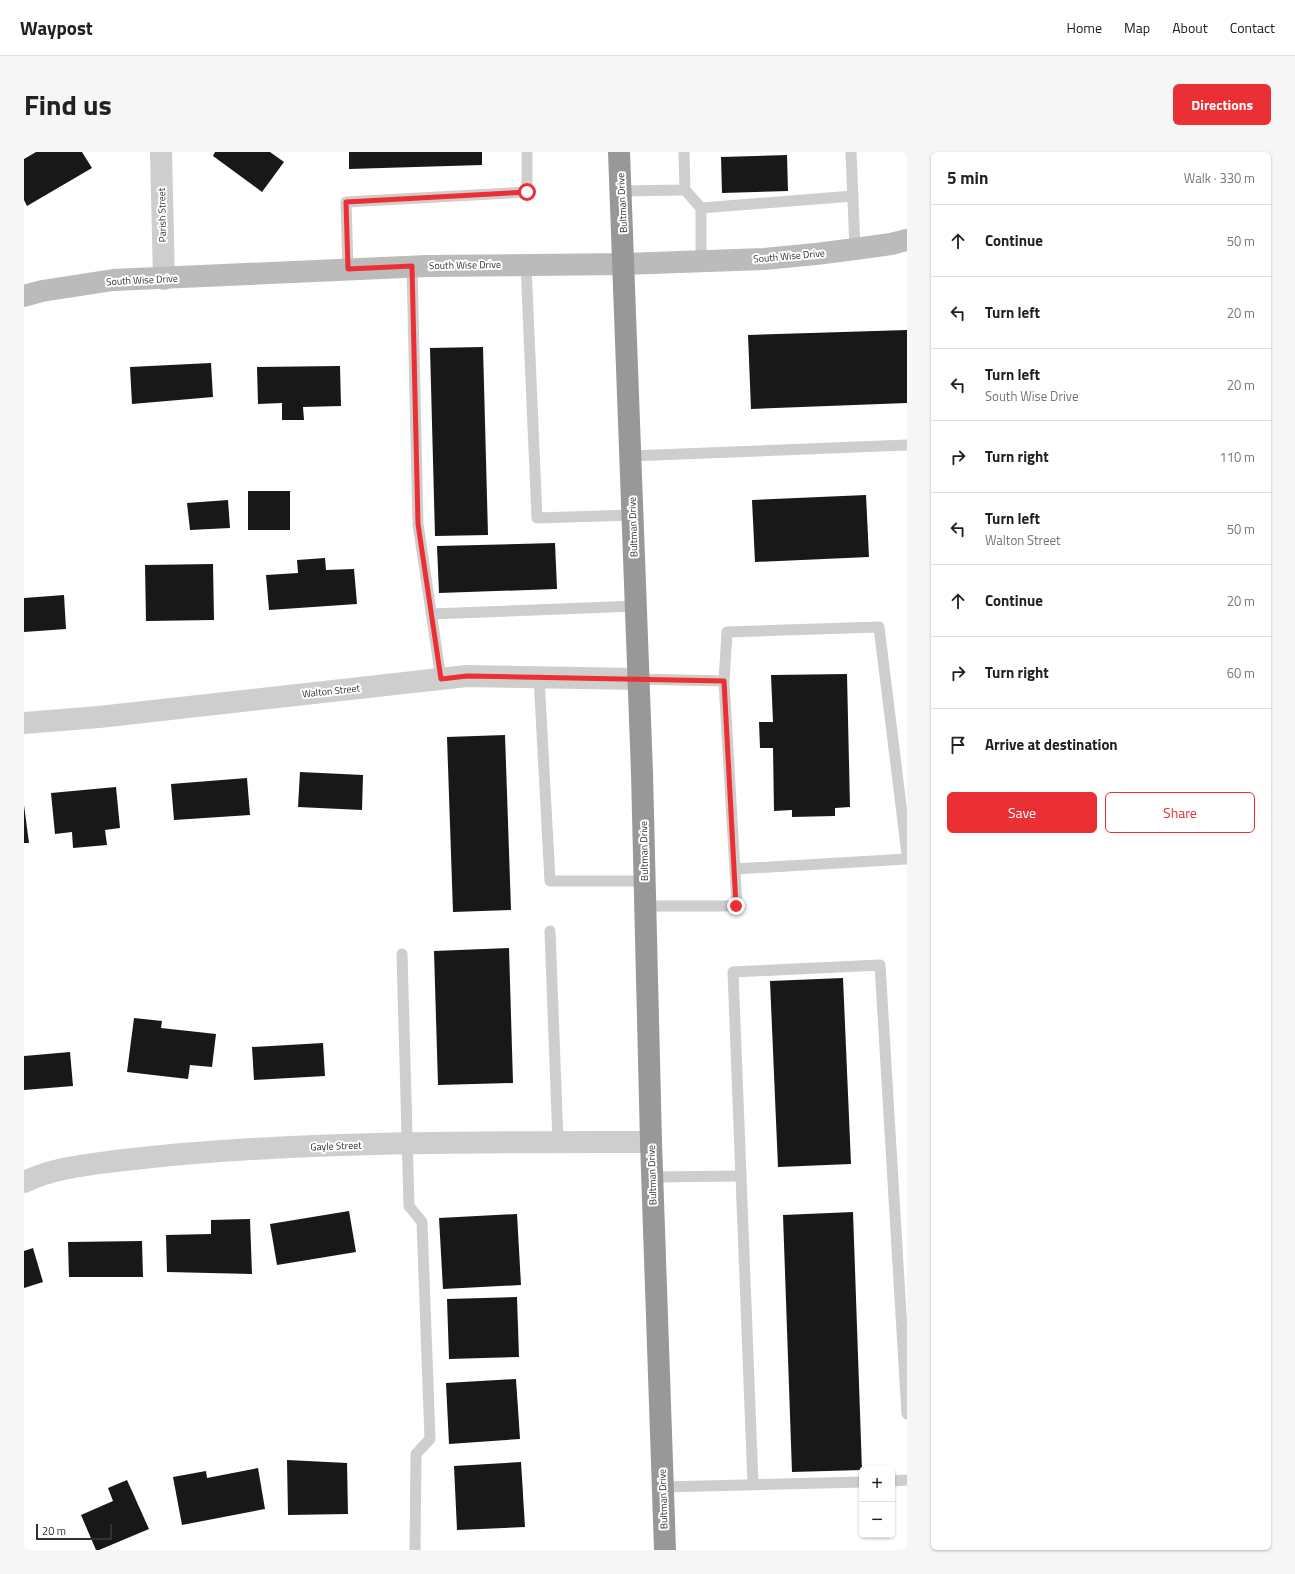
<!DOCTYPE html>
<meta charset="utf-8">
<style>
:root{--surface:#fff;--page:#f6f6f6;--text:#202124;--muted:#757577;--line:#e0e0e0;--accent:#eb3035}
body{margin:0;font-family:"Titillium Web",sans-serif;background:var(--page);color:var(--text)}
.controls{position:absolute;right:12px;bottom:12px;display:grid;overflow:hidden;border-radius:6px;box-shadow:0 1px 3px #0004}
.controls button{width:36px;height:36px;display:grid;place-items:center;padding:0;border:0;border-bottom:1px solid var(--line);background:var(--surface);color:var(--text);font:20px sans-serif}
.scale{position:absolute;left:12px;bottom:10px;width:76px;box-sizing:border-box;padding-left:4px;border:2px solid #313131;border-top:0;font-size:11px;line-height:14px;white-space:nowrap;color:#313131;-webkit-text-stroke:3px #fff;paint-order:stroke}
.stop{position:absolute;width:12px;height:12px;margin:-9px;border:3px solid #eb3035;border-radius:50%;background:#fff}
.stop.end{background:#eb3035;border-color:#fff;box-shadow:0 1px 4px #0008}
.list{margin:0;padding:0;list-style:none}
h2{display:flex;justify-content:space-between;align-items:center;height:52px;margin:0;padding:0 16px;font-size:17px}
h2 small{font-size:13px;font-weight:400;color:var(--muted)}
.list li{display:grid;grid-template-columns:26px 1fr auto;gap:12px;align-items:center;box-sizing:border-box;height:72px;padding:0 16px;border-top:1px solid var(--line)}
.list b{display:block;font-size:15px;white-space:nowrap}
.list p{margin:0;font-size:13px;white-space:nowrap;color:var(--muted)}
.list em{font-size:13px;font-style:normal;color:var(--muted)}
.actions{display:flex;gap:8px;padding:12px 16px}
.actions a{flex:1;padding:9px 0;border:1px solid var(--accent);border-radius:6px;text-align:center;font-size:14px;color:var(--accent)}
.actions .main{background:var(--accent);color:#fff}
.icon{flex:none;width:22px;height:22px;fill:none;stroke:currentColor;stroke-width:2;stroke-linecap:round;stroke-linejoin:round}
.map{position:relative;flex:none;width:883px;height:1398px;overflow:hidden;border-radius:6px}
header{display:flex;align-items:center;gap:24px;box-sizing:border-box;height:56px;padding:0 20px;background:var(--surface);border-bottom:1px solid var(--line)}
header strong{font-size:19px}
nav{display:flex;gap:22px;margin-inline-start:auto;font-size:14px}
.intro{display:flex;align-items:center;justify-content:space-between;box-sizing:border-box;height:96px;padding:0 24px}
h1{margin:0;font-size:28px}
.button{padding:10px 18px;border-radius:6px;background:var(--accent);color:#fff;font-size:14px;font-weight:700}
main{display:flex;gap:24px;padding:0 24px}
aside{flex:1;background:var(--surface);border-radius:6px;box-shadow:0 1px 3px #0004}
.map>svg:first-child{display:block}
.building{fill:#181818}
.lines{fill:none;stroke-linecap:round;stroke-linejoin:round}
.lane{stroke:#cecece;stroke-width:11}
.street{stroke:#cecece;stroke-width:22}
.secondary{stroke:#bbb;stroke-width:22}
.highway{stroke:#989898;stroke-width:22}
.route{stroke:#eb3035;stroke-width:5}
.labels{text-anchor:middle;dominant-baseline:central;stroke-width:4;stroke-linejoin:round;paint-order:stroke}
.street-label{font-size:10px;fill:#313131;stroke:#fff}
</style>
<header>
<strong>Waypost</strong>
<nav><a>Home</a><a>Map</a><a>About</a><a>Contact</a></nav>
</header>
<div class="intro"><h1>Find us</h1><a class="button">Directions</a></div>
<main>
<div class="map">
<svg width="883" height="1398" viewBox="0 0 883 1398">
<rect width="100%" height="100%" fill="#fff"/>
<g class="building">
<path d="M12 0H58L68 16 3 54 0 48V7Z"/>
<path d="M191 0H246L260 10 238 40 189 4Z"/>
<path d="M325 0H458V13L325 17Z"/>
<path d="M763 3 764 39 698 41 697 5Z"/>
<path d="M883 178V251L727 257 724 183Z"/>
<path d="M459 195 464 383 411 384 406 196Z"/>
<path d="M187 211 189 245 108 252 106 215Z"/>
<path d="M316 214 317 254 279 255 280 268H258V251L234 252 233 215Z"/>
<rect x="224" y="339" width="42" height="39"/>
<path d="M842 343 845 405 731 410 728 348Z"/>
<path d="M204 348 206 376 166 378 163 351Z"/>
<path d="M531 391 533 437 415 441 413 394Z"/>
<path d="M301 406 302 418 330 417 333 452 245 458 242 423 274 421 273 408Z"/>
<path d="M189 412 190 468 122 469 121 413Z"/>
<path d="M40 443 42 477 0 480V446Z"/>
<path d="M823 522 826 655 811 656V664L768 665V658L750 659 749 596H736L735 570H749L747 523Z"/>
<path d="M481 583 487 758 429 760 423 585Z"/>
<path d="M276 620 339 623 338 658 274 655Z"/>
<path d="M223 626 226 663 150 668 147 632Z"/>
<path d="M92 635 96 676 81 678 83 693 49 696 48 680 31 682 27 641Z"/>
<path d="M0 653 5 691H0Z"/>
<path d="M485 796 489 931 414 933 410 799Z"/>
<path d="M819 826 827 1012 754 1015 746 829Z"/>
<path d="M110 866 138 869 137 876 192 882 188 915 166 913 164 927 103 920Z"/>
<path d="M299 891 301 924 230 928 228 895Z"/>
<path d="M46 900 49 934 0 938V904Z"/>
<path d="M325 1059 332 1100 253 1113 246 1072Z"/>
<path d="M829 1060 838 1318 768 1320 759 1063Z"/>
<path d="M493 1062 497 1133 419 1137 415 1066Z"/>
<path d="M226 1067 228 1122 143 1120 142 1083 187 1082V1068Z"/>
<path d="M118 1089 119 1125H45L44 1090Z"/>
<path d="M9 1096 19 1130 0 1136V1099Z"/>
<path d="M493 1145 495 1205 425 1207 423 1147Z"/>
<path d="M492 1227 496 1287 425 1292 422 1231Z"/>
<path d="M263 1308 323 1311 324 1362 264 1363Z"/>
<path d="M497 1310 501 1375 433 1378 430 1314Z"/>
<path d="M234 1316 241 1357 158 1373 149 1325 182 1319 183 1326Z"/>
<path d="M103 1328 125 1377 75 1398H72L57 1363 89 1349 84 1336Z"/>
</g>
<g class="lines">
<g class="lane">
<path d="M827 0 831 97"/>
<path d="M661 38 677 56V109"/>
<path d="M596 39 661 38 660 0"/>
<path d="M677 56 829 44"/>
<path d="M502 113 513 366 609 363"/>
<path d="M388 114 394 372 417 527"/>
<path d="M324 117 322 50 503 40V0"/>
<path d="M607 304 883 293"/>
<path d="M407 462 612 454"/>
<path d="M515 525 526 729H621"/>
<path d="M614 527 700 529 713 754H621"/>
<path d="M700 529 703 480 855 475 883 702"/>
<path d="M711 717 883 707"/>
<path d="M526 779 534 990"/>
<path d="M378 802 385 1054 398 1070 406 1287 392 1302 391 1398"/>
<path d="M628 1025 717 1024"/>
<path d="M868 1329 883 1328"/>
<path d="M729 1332 709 820 856 813 883 1262"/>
<path d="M639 1335 838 1330"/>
</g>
<g class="street">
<path d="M137 0 140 127"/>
<path d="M0 571 75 565 443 524 614 527"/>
<path d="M0 1030C29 1016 60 1013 92 1009 118 1006 144 1003 171 1001 322 989 475 990 627 990"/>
</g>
<path class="secondary" d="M0 144 18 139 89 128 403 114 600 112 740 107 792 102 831 97 867 92 883 88"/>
<path class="highway" d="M595 0 618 621 627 990 641 1398"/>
</g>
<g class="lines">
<path class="route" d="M503 40 322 50 324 117 388 114 394 372 417 527 443 524 700 529 712 754"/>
</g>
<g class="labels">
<g class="street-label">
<text transform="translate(598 51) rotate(-93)">Bultman Drive</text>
<text transform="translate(138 63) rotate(-91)">Parish Street</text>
<text transform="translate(765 104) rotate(-5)">South Wise Drive</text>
<text transform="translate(441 113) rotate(-1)">South Wise Drive</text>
<text transform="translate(118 128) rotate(-3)">South Wise Drive</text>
<text transform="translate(609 375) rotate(-92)">Bultman Drive</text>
<text transform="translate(307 539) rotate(-6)">Walton Street</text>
<text transform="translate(620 699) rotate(-91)">Bultman Drive</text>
<text transform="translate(312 994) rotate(-2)">Gayle Street</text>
<text transform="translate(628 1023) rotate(-92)">Bultman Drive</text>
<text transform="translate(639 1347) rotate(-92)">Bultman Drive</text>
</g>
</g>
</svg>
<div class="controls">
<button>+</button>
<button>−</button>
</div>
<div class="scale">20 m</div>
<div class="stop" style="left:503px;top:40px"></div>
<div class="stop end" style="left:712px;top:754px"></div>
</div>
<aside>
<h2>5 min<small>Walk · 330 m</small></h2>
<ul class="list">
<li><svg class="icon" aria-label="ahead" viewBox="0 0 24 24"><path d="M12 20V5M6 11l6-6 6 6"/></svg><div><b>Continue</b></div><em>50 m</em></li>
<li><svg class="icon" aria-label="left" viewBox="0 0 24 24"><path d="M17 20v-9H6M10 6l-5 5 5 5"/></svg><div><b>Turn left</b></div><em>20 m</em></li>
<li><svg class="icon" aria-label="left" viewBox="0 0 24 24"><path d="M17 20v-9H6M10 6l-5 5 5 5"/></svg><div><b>Turn left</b><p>South Wise Drive</p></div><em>20 m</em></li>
<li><svg class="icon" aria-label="right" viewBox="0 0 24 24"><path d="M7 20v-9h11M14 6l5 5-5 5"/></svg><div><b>Turn right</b></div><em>110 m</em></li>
<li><svg class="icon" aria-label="left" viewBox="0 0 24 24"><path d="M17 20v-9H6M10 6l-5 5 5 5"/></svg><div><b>Turn left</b><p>Walton Street</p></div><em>50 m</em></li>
<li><svg class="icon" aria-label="ahead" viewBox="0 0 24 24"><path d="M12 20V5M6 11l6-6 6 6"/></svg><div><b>Continue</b></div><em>20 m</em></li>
<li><svg class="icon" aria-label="right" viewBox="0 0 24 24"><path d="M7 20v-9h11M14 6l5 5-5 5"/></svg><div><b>Turn right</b></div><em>60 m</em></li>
<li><svg class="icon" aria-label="arrive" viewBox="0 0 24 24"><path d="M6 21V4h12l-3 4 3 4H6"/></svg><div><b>Arrive at destination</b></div></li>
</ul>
<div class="actions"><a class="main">Save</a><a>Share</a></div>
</aside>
</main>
